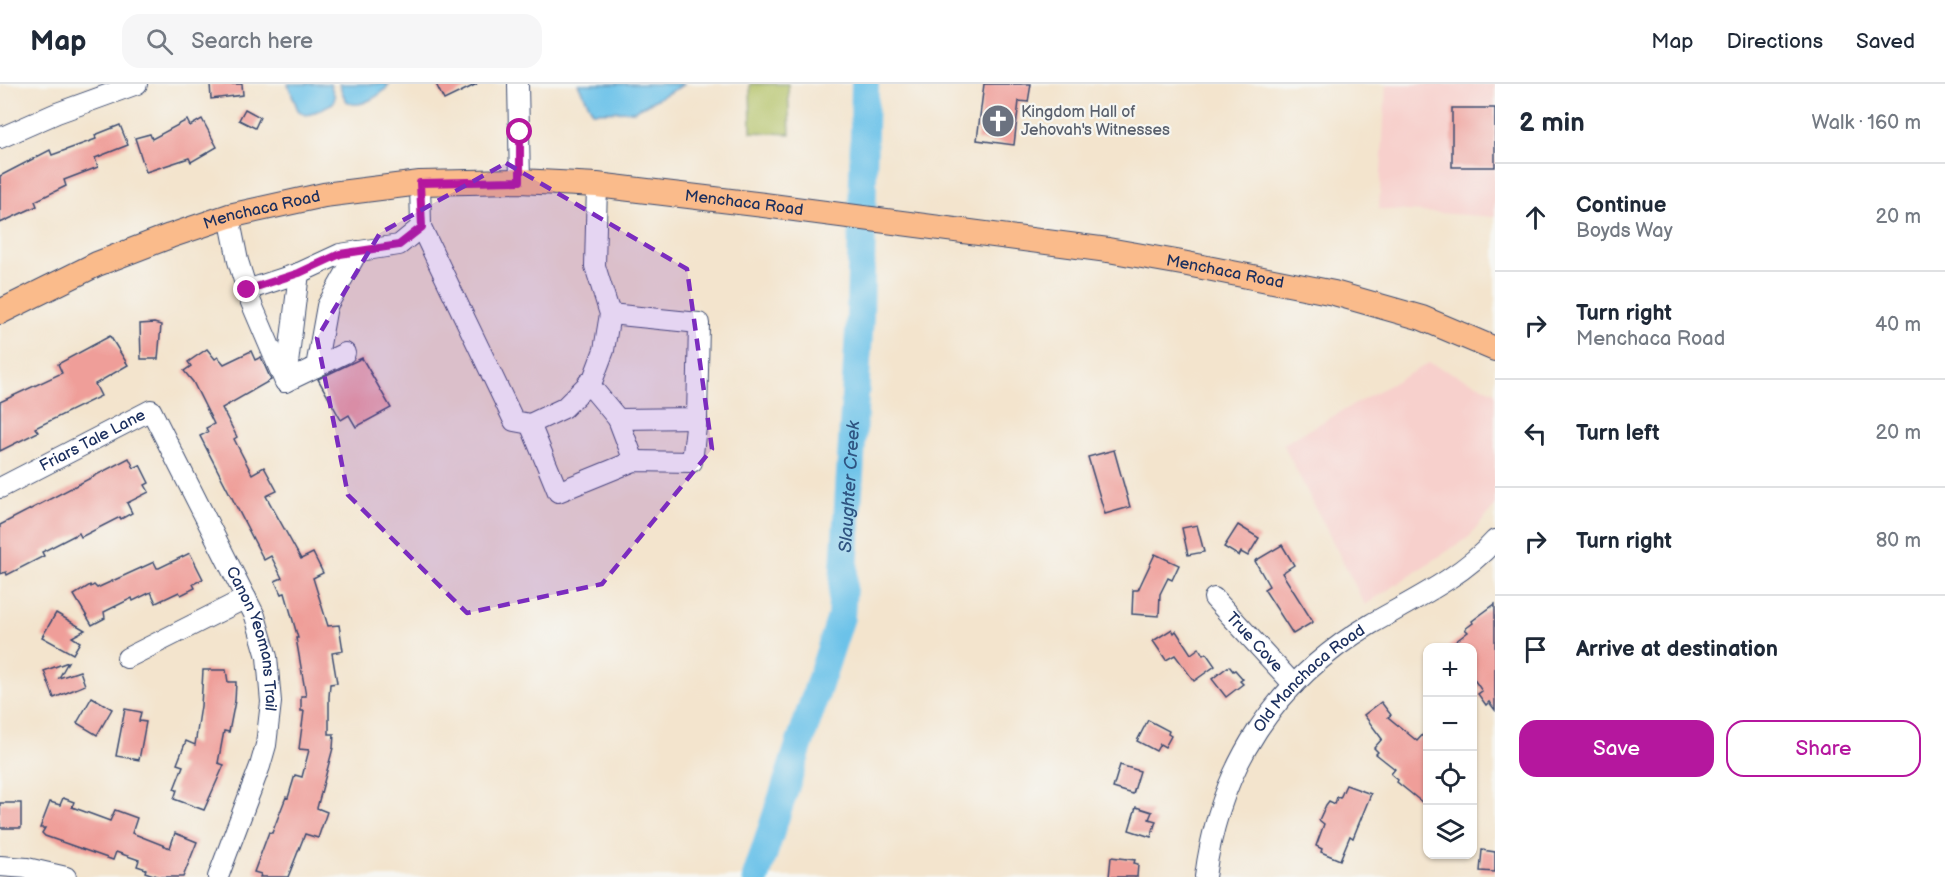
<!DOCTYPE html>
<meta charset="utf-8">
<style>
:root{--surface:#fff;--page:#f6f6f7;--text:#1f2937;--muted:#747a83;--line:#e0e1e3;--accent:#b5179e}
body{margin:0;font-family:"Balsamiq Sans",sans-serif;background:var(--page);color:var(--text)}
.controls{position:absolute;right:18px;bottom:18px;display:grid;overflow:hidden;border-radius:12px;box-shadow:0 2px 4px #0004}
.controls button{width:54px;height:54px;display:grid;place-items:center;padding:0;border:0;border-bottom:2px solid var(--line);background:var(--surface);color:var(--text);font:30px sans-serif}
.stop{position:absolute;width:18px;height:18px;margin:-14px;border:4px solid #b5179e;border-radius:50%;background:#fff}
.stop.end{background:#b5179e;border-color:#fff;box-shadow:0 2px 6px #0008}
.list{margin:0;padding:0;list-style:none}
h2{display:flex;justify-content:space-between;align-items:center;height:78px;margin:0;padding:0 24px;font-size:26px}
h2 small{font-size:20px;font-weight:400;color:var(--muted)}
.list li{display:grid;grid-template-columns:39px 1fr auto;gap:18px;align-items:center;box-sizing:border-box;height:108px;padding:0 24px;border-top:2px solid var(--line)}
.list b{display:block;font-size:22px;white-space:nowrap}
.list p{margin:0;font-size:20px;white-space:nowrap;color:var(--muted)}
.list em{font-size:20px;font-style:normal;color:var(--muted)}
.actions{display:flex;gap:12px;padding:18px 24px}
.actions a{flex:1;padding:14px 0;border:2px solid var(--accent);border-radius:18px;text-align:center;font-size:21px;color:var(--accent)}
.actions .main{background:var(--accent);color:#fff}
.icon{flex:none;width:33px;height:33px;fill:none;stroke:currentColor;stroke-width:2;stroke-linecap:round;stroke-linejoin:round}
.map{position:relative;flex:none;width:1495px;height:793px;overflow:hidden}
header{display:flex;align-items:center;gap:36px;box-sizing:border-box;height:84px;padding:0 30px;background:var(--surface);border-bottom:2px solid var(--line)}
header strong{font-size:28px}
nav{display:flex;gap:33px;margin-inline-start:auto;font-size:21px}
.search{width:420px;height:54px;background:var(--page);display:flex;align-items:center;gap:15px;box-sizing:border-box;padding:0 21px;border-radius:18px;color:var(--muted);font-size:22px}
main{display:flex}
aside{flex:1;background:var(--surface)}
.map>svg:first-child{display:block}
.built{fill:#f7d0cc}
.green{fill:#b1c062;stroke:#667860;stroke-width:1.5}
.water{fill:#6cc2e9;stroke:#4478a4;stroke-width:1.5}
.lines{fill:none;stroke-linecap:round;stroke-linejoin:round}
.river{stroke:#6cc2e9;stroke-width:28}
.building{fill:#ef9e99}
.minor-casing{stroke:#3b4a6f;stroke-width:22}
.major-casing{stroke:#3b4a6f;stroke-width:26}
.minor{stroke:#fff;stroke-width:20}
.major{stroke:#fabb8b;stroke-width:24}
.route{stroke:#b5179e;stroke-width:8}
.marked{fill:#7b2cbf;fill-opacity:0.2;stroke:#7b2cbf;stroke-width:4.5;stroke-dasharray:12 8;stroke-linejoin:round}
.labels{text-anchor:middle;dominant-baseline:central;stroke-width:4.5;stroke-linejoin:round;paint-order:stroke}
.worship-label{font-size:16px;fill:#5b616d;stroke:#f6f6f2;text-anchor:start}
.street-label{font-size:16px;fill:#1b2f5e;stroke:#f6f6f2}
.water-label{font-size:18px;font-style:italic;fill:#2f5481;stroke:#f6f6f2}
</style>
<header>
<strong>Map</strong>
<div class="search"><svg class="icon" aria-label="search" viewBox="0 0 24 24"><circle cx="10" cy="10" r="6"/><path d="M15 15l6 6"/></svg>Search here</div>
<nav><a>Map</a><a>Directions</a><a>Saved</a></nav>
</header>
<main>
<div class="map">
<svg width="1495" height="793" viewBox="0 0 1495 793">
<rect width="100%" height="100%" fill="#f6f6f2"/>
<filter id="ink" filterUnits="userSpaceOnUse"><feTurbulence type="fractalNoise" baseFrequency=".0167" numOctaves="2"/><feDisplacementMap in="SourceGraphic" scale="12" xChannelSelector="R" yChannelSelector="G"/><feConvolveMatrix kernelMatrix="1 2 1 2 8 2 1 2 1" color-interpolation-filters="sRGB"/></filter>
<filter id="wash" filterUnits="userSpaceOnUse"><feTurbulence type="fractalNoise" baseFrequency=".008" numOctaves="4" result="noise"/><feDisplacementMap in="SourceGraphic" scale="24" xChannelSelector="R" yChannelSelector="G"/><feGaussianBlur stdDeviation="1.35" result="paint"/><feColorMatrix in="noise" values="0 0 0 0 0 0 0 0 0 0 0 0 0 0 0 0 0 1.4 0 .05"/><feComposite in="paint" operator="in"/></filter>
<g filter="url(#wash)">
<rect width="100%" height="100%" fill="#f3e4cd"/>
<g class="built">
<path d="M1386 0H1495V133L1379 125Z"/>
<path d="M1429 279 1495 308V422L1469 453 1365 521 1283 360Z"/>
</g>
<path class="green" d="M750 0H788L790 50 751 48Z"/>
<g class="water">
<path d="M288 0H330L335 13 333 19 311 30 305 31 298 26Z"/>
<path d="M339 0H389C384 10 358 26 348 18 343 14 342 6 339 0Z"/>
<path d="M578 0H685L634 27 593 28Z"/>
</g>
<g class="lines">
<path class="river" id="s1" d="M756 793 841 533 860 232 865 0"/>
</g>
<g id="blocks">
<g class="building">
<path d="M210 0H242L243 11 211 15Z"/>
<path d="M436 0H477L444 16Z"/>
<path d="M984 0H1031L1028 18 1019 17 1014 61 977 56Z"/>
<rect x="1452" y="24" width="43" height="59"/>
<path d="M245 25 260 33 255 44 239 36Z"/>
<path d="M202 35 217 63 191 78 189 74 146 88 135 54 150 50 152 55 187 36 190 42Z"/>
<path d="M120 41 128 61 95 74 98 83 64 96 66 102 35 117 37 122 0 139V92L50 66 52 71 96 55 95 51Z"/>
<path d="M154 239 161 241 158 275H141L140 240Z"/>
<path d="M110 252 128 281 95 300 101 312 35 344 38 348 0 367V318L62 289 58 280Z"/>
<path d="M207 265 215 275 218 273 224 280 251 267 255 276 261 273 271 296 222 324 237 353 234 355 252 390 264 383 277 407 266 412 301 475 313 469 323 489 313 494 328 542 339 541 343 567 332 569 337 599 330 600 329 613V650H334L333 664 317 724 327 728 318 754 305 750 288 793H260L261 790 254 788 269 748 272 749 286 713 288 714 295 691 302 693 309 666 299 665 304 627H301V612H306L296 554H298L285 509 281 510 275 497 282 494 271 472 264 476 200 352 208 348 206 344 214 340 193 298 184 287 191 282 188 278Z"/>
<path d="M362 274 391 324 356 343 349 331 341 336 318 295Z"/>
<path d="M1114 366 1130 423 1105 430 1088 373Z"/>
<path d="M129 374 134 384 140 381 149 399 145 401 149 408 127 419 132 429 121 435 120 433 81 453 79 449 42 468 44 472 7 491 6 488 0 490V441Z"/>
<path d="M1197 441 1204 468 1188 471 1182 444Z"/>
<path d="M1238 441 1259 454 1248 472 1241 468 1239 472 1224 463Z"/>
<path d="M1282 461 1294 481 1282 489 1313 538 1293 550 1264 505 1269 502 1255 477Z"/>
<path d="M190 469 203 495 193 500 195 504 181 511 179 508 156 519 151 508 133 517 132 514 104 528 105 534 92 541 74 511 90 501 91 503 94 501 97 504 154 478 157 484H159Z"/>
<path d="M1155 470 1179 481 1172 496 1168 494 1160 510 1159 532 1132 530 1133 506H1138Z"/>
<path d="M1495 520V626L1489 618 1486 621 1478 610 1482 607 1473 594V564H1447L1468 548 1465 545 1473 539 1472 537Z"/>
<path d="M56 529 85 546 72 553 80 558 73 570 42 553Z"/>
<path d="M1172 545 1174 549 1176 547 1191 570 1199 564 1203 571 1206 569 1215 582 1194 597 1175 571 1166 576 1153 557Z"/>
<path d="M68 578 59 594 80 587 85 601 54 614 44 587Z"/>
<path d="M1229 582 1233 587 1235 586 1243 595 1240 597 1243 600 1226 613 1212 595Z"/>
<path d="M203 586H226L228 598H236L235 617 229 648 224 647 218 679 224 681 204 726 174 715 177 706 174 705 183 682 177 680 186 657 195 661 201 622Z"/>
<path d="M92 613 112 625 97 651 77 639Z"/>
<path d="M1381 618 1391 631 1388 633 1417 657 1428 645V723L1397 698 1398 696 1391 690 1395 685 1376 670 1378 668 1374 664 1382 655 1364 631Z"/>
<path d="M125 625 141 628 139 637 146 638 139 676 116 672Z"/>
<path d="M1148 636 1169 647 1168 650 1171 652 1165 663 1160 660 1156 667 1137 657Z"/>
<path d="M1120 681 1140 687 1133 710 1113 704Z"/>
<path d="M1346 701 1371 710 1353 754 1350 752 1340 776 1321 768 1322 765 1316 762 1324 740 1319 736 1326 721 1329 717 1335 720 1337 713 1340 714Z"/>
<path d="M63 714 74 718 72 723 110 737 115 726 137 734 132 749 170 764 175 749 197 758 183 793H159L145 788 146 785 137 782 139 776 116 768 113 776 45 752 42 749 45 744H40L50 718 60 721Z"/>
<rect x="0" y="719" width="21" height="25"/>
<path d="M1136 723 1152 728 1149 735 1156 737 1151 753 1129 746Z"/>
<path d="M1482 766 1495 768V788L1480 787Z"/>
<path d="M1111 773 1135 776 1134 779 1138 780 1137 793H1109Z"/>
</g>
</g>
</g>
<g filter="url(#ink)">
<use href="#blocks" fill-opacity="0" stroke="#3b4a6f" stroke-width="1.5"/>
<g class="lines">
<defs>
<g id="minor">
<path d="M518 0 520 97"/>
<path d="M0 54 57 29 137 0"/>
<path d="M420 99 421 143 514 337 530 340 564 324 593 295 604 266 610 230 595 182 597 101"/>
<path d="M229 132 238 177 250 216 285 298"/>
<path d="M247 206 299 189 340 170 399 161 421 143"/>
<path d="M316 283 327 222 358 167"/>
<path d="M286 296 299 189"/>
<path d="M285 298 345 269"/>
<path d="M588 299 618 335 697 334 699 239 610 230"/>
<path d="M618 335 634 377"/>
<path d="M530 340 558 408 634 377 692 378 697 334"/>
<path id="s2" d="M0 404 151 326 255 532 267 573 271 618 266 661 260 682 218 793"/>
<path id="s3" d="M1214 514 1294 601"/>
<path d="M127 574 246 514"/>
<path d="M0 782 27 784 66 793"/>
<path id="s4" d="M1205 793C1219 683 1275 597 1371 540 1413 516 1462 493 1495 456"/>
</g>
<g id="major">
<path id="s5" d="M0 228 97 180 170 152 229 132 324 111 420 99 520 97 597 101 764 121 1108 166 1182 179 1334 209 1422 234 1495 265"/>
</g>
</defs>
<use href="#minor" class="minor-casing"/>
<use href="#major" class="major-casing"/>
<use href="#minor" class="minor"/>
<use href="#major" class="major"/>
</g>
</g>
<g class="lines" filter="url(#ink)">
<path class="route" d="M247 206 299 189 340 170 399 161 422 143 420 99 520 97V48"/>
</g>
<path class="marked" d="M506 79 687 185 712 365 602 500 467 529 348 411 317 254 380 149Z"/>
<defs>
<symbol id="church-disc" viewBox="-11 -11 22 22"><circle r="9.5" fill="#6b7280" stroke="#f6f6f2"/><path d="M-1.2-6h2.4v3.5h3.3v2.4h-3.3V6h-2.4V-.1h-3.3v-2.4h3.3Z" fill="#fff"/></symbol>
</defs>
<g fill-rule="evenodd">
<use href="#church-disc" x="979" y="18" width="38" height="38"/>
</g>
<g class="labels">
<g class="worship-label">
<text x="1021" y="28">Kingdom Hall of<tspan x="1021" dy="18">Jehovah's Witnesses</tspan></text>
</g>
<g class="street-label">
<text stroke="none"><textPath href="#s5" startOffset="768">Menchaca Road</textPath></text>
<text stroke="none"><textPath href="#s5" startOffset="282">Menchaca Road</textPath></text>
<text stroke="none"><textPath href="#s5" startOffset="1254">Menchaca Road</textPath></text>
<text stroke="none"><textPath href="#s2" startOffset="104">Friars Tale Lane</textPath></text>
<text stroke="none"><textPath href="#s2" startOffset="422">Canon Yeomans Trail</textPath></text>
<text stroke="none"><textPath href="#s3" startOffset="60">True Cove</textPath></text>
<text stroke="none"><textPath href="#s4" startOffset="231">Old Manchaca Road</textPath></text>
</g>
<g class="water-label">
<text stroke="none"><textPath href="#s1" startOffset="404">Slaughter Creek</textPath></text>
</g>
</g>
</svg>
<div class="controls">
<button>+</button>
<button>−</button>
<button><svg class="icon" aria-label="locate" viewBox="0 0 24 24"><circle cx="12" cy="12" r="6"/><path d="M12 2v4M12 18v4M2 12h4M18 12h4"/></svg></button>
<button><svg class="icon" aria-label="layers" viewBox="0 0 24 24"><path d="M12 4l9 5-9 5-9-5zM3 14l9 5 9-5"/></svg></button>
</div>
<div class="stop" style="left:520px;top:48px"></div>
<div class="stop end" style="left:247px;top:206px"></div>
</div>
<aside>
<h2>2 min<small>Walk · 160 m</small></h2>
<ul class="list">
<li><svg class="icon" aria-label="ahead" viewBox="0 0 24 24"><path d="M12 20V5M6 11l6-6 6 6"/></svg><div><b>Continue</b><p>Boyds Way</p></div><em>20 m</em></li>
<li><svg class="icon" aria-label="right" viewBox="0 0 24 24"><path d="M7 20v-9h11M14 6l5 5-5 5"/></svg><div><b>Turn right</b><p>Menchaca Road</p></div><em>40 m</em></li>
<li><svg class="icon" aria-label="left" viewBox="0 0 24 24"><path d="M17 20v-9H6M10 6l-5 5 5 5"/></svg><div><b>Turn left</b></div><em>20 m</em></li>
<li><svg class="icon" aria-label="right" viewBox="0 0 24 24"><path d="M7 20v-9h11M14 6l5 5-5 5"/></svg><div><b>Turn right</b></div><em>80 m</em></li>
<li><svg class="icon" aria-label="arrive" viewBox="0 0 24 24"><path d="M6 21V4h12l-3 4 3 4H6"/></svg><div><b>Arrive at destination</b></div></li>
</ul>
<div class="actions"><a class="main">Save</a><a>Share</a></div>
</aside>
</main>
